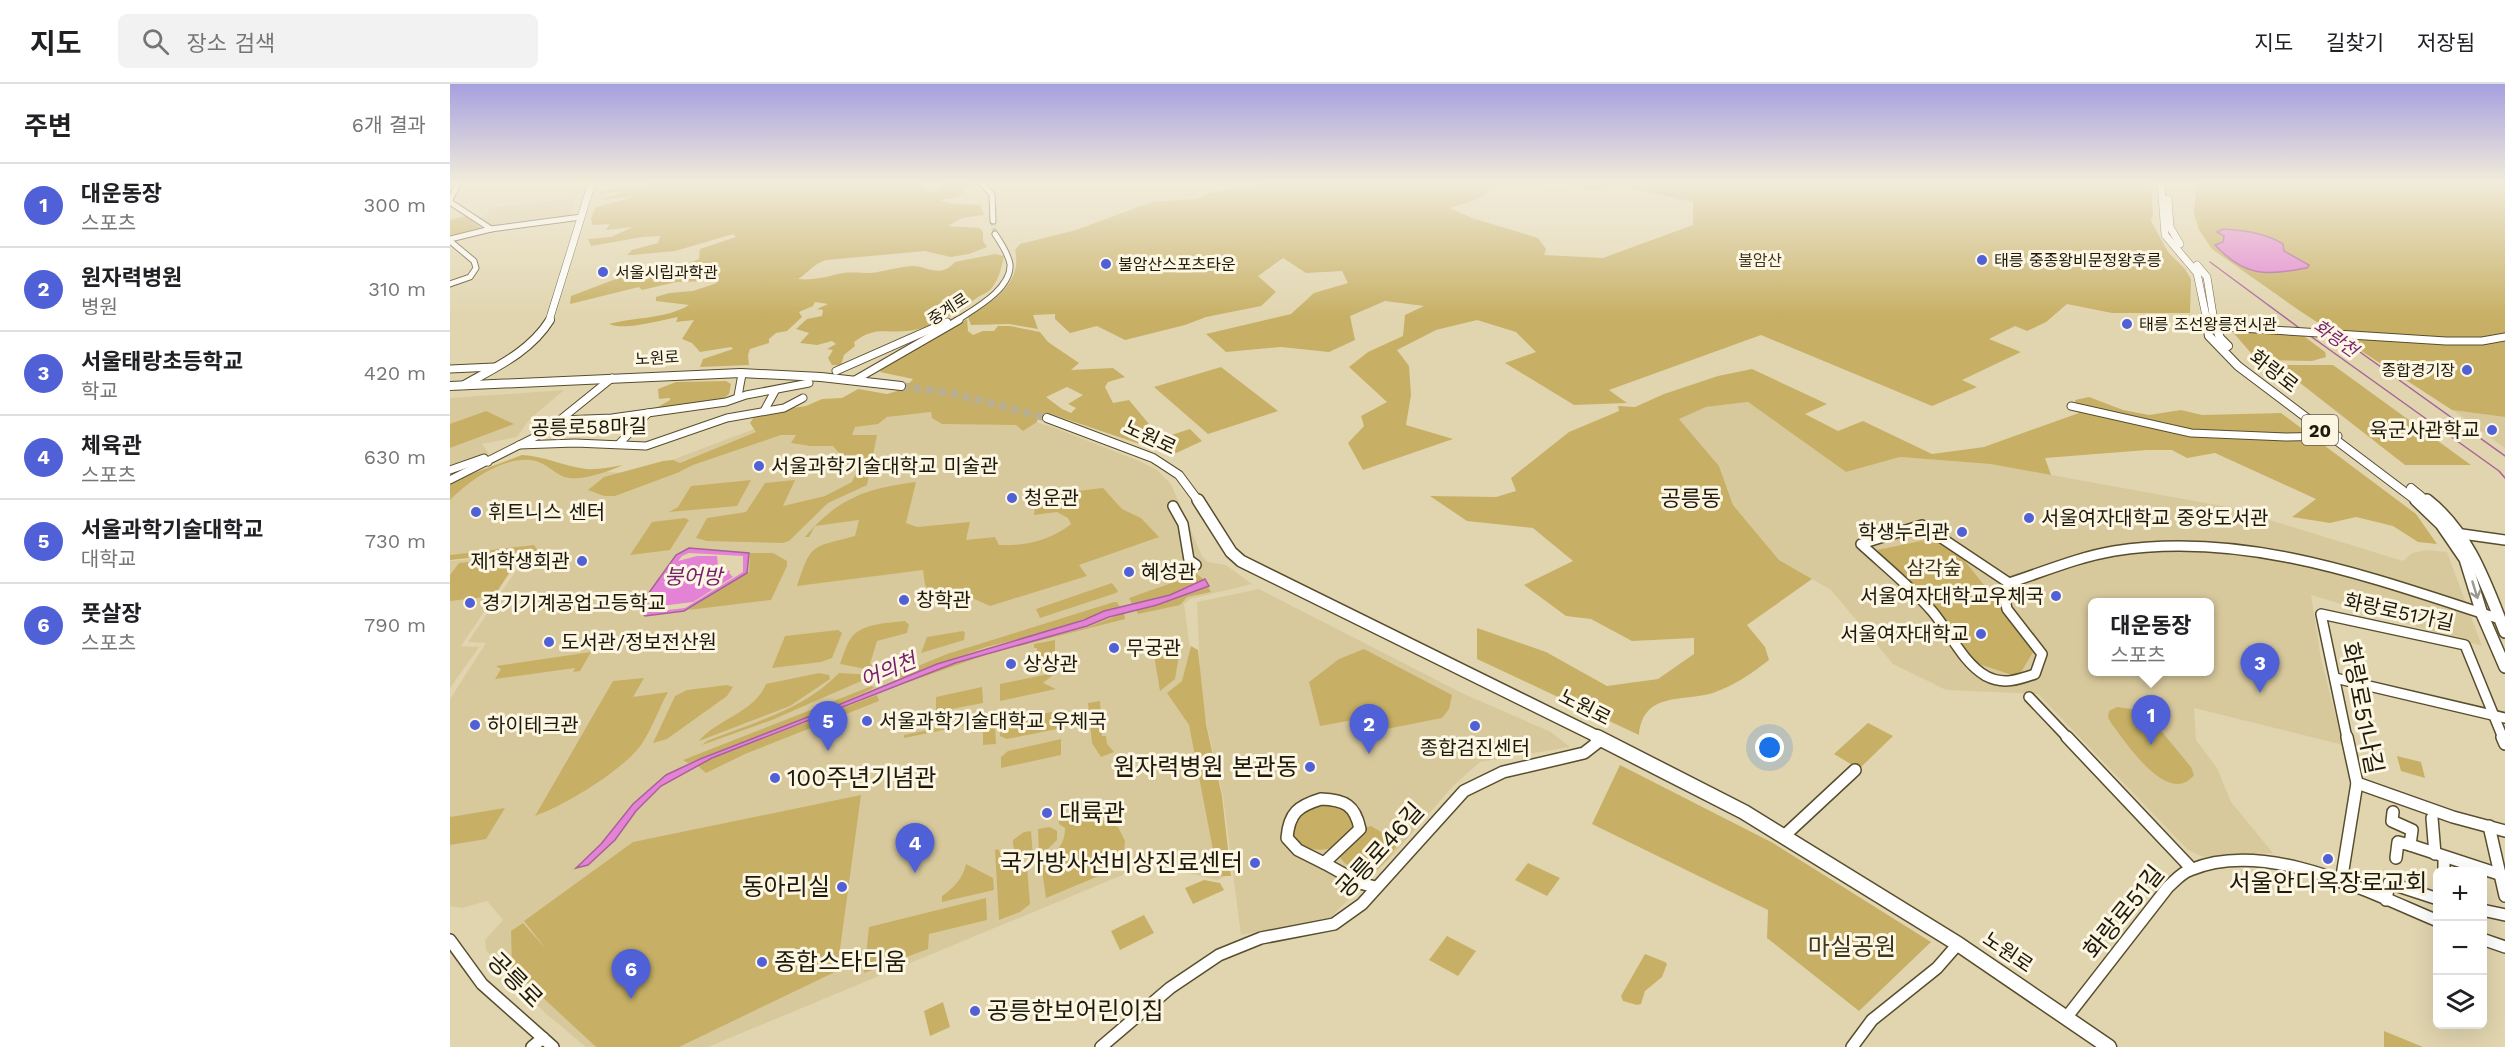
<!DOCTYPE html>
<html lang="ko">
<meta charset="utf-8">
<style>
:root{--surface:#fff;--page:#f2f2f2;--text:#202124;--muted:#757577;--line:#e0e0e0;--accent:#5061d7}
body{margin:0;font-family:"Work Sans","Noto Sans KR",sans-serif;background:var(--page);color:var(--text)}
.controls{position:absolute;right:18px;bottom:18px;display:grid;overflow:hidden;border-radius:9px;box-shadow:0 6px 24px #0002}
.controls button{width:54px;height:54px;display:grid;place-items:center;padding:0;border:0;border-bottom:2px solid var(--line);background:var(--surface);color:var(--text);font:30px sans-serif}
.you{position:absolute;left:1320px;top:664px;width:21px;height:21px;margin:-15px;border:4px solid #fff;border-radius:50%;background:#1a73e8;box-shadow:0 0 0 9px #1a73e833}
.badge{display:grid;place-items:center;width:39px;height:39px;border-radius:50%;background:var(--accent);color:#fff;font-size:20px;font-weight:700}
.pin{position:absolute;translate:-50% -50px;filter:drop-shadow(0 2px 3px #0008)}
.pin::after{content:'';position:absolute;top:32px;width:21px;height:18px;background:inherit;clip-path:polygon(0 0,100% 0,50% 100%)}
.popup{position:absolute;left:1638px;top:514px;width:126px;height:78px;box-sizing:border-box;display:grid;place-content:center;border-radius:9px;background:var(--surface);filter:drop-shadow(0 2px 4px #0005);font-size:20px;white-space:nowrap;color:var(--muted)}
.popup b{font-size:22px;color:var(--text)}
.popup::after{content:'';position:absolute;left:50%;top:100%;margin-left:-12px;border:12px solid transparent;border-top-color:var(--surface)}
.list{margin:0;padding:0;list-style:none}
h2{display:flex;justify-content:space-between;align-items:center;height:78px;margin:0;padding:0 24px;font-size:26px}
h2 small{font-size:20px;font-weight:400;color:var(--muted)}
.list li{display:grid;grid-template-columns:39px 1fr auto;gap:18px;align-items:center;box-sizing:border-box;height:84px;padding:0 24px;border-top:2px solid var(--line)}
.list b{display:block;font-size:22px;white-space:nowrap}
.list p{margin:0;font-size:20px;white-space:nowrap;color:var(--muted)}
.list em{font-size:20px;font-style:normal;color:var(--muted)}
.icon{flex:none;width:33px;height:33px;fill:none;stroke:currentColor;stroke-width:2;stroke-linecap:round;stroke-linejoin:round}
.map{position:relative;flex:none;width:2055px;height:963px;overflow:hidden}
header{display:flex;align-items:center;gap:36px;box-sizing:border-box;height:84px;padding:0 30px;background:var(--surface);border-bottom:2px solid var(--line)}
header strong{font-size:28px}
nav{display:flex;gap:33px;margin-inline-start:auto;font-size:21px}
.search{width:420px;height:54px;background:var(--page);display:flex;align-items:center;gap:15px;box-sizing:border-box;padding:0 21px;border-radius:9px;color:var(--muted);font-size:22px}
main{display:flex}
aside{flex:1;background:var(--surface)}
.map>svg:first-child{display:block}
.built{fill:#d8c99d;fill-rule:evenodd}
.green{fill:#c7b065;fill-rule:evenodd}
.water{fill:#e482d5;stroke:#a86298;stroke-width:1.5}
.pier{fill:#e1d5af;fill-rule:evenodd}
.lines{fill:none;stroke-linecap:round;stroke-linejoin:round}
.stream{stroke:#a86298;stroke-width:1.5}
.minor-tunnel{stroke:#baaf8e;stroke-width:5;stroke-dasharray:5 2;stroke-linecap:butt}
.major-tunnel{stroke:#baaf8e;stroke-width:8;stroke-dasharray:8 4.5;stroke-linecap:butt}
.minor-far3-casing{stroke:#584d2c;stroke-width:7}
.minor-far2-casing{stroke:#584d2c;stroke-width:9}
.minor-far1-casing{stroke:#584d2c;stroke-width:12}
.minor-casing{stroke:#584d2c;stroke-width:14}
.major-far3-casing{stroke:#584d2c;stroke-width:8}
.major-far2-casing{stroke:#584d2c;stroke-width:10}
.major-far1-casing{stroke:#584d2c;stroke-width:14}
.major-casing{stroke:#584d2c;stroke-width:17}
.minor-far3{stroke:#fff;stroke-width:5}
.minor-far2{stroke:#fff;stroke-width:7}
.minor-far1{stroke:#fff;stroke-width:9}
.minor{stroke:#fff;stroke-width:11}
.major-far3{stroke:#fff;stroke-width:7}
.major-far2{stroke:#fff;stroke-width:8}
.major-far1{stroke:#fff;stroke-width:11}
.major{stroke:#fff;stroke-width:14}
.oneway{stroke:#999891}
.poi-dot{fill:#5061d7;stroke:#fcf6e3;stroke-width:2}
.labels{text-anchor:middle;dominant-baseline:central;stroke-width:6;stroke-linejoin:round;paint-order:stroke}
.far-park-label{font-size:16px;fill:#3f3821;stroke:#fcf6e3}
.far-poi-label{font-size:16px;fill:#1d190b;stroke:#fcf6e3;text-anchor:start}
.far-street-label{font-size:16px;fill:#1d190b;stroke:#fcf6e3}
.far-water-label{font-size:18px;font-style:italic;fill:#751e6b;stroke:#fcf6e3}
.shield{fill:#fcf6e3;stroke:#605b4c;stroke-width:1.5}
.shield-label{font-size:18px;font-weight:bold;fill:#1d190b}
.street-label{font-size:20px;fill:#1d190b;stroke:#fcf6e3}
.poi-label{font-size:20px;fill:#1d190b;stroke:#fcf6e3;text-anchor:start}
.park-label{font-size:20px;fill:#3f3821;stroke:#fcf6e3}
.water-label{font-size:21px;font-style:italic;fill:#751e6b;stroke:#fcf6e3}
.quarter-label{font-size:22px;fill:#1d190b;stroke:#fcf6e3}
.near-street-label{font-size:24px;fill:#1d190b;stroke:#fcf6e3}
.near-poi-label{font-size:24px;fill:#1d190b;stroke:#fcf6e3;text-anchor:start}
.near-park-label{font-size:24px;fill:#3f3821;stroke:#fcf6e3}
</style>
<header>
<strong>지도</strong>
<div class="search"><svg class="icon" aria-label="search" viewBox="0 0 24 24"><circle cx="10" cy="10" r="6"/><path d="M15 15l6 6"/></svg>장소 검색</div>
<nav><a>지도</a><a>길찾기</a><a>저장됨</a></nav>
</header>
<main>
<aside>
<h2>주변<small>6개 결과</small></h2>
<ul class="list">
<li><span class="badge">1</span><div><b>대운동장</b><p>스포츠</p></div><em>300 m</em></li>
<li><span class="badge">2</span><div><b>원자력병원</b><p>병원</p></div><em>310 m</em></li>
<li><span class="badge">3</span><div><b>서울태랑초등학교</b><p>학교</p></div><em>420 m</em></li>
<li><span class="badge">4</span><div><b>체육관</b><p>스포츠</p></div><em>630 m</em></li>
<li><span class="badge">5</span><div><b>서울과학기술대학교</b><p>대학교</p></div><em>730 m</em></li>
<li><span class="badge">6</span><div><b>풋살장</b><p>스포츠</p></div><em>790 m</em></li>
</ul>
</aside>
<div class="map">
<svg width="2055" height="963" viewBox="0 0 2055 963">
<rect width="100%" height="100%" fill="#e1d5af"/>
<g class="built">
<path d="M125 114 121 132 43 142 29 134 36 132 40 124Z"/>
<path d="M114 306 79 336 67 353 32 360 39 370 0 384V314Z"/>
<path d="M1298 318 1396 388 1450 373 1540 380 1811 429 1813 434 1953 477 1962 469 1976 466 1997 468 2032 562 1861 511 1871 575 1893 661 1744 624 1746 656 1767 684 1781 718 1823 769 1753 773 1738 766 1588 610 1496 606 1443 580 1381 506 1329 476 1283 421 1269 382 1228 334 1256 323ZM1642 518H1760V588H1642Z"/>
<path d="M386 321 564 331 605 344 689 377 707 386 721 400 752 472 758 478 776 481 802 500 740 515 734 520 744 594 775 761 777 792 767 796 699 780 258 963H136L94 928 36 866 35 856 53 836 37 817 12 824 0 822V615L36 559 18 558 75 473 68 466 0 471V404L40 383 66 375 88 374 131 386 175 389 214 379 344 330Z"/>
<path d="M2003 326 2055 333V364L2048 359Z"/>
<path d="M62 472 69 476 11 562 29 563 0 604V477Z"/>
<path d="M809 505 1014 610 1101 648 1120 663 1030 678 1004 701 943 771 880 834 791 851 773 713 751 615 747 518ZM925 632 992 634 932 646Z"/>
</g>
<g class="green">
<path d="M200 98H471L469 101 476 103 477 108 486 107 496 98H521L524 102 512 104V109L507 114 494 115 491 117 504 120 530 121 534 131 512 134 498 142 530 144 533 148V157L537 163 519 170 501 173 475 167 376 176C363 180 358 189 348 195 364 197 378 192 393 189 402 188 412 189 421 189 435 187 448 183 462 182 478 182 490 195 505 178L545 170 554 172C552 183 548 198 540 206 537 209 531 211 528 213 508 227 483 245 457 247 435 249 424 242 404 258L405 262 394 271 391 281H382L378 274 383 266 377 265 386 260 382 257 367 261 350 259 359 249 346 245 357 235 372 232 373 226 367 225 378 220 365 218 363 222 349 228 352 233 337 247 326 249 319 255V259L300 265 298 271 299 281 250 283 253 275 283 265 281 263 250 268 242 259 232 255 244 236 226 238 228 233C211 236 174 247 159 240 185 233 216 235 239 221L206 217V213L219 209 243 207 267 199 264 197 226 198 192 206 189 203 120 220 121 212 171 193 222 185 249 175 250 165 286 153 283 150 225 167 183 171H177L182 166 208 159 210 152 192 153 141 162 138 155 161 153 183 143 156 146 160 140 142 141 141 134 146 123 185 113 149 116 174 108 148 109C164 101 189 106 200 98Z"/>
<path d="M817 98H1701L1703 131 1701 137 1718 168 1735 185 1741 195 1740 229H1662L1617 220 1596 238 1577 247 1565 242 1539 255 1571 268 1512 296 1527 303 1482 322 1311 251 1159 306 1177 319 1124 321 1055 279 1086 268 1066 248 1027 236 986 246 947 266 959 282 961 311 956 341 1003 355 913 386 898 359 914 342 911 332 937 318 899 283 918 268 953 252 955 231 974 222 935 217 900 232 905 256 879 268 831 263 776 268 756 250 841 230 864 209 898 199 892 187 856 189 833 174 808 192 826 208 811 222 756 233 735 241 675 256 647 242 620 249 605 235V230L583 231 588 245 559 240 521 241 518 233C541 218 573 200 565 166L570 160 626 146 702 118 747 115 763 108ZM1115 100 1139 106 1174 103 1243 118V141L1153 174 1094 171 1096 165 1088 154 1022 134 1000 124 1028 115 1044 103Z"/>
<path d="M1747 98H2055V333L2002 326 1850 227 1762 165 1749 146 1744 129Z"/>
<path d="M16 132 32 145 0 154V136Z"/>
<path d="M517 235 518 247 523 251 533 247H544L548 242H560L590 248 598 258 629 279 621 286 663 284 675 293 658 298 655 303 663 319 679 316 699 340 693 342 709 355 740 345 752 357 722 371 598 329 588 331 587 338 573 347 566 341 492 340 482 334 481 328 437 333 428 340 405 343 402 351H427L417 401 378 419 339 457 333 459 257 457 246 454 257 434 296 428 315 399 345 396 333 422 375 412 402 398 412 377 389 369 383 362H360L341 359 346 351H331L243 381 227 389 165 412H154L138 406 154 393 213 377 223 376 230 379 306 348 300 339 306 330 356 322 372 315 392 314 408 305 437 310 454 305 463 295 430 288 433 284ZM617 303 633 311 618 320 626 324 621 329 612 325 596 313Z"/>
<path d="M1781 246 1851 250 1875 268 1876 273 1862 277 1807 276Z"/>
<path d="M1827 281H1883L2021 381H1955Z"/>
<path d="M771 283 828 327 758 350 704 303Z"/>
<path d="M1302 285 1377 320 1355 330 1388 347 1413 337 1482 370 1534 363 1629 329 1625 316 1639 313 1673 326 1699 331 1731 326 1752 331 1831 329 1966 430 1987 460 1968 458 1943 442 1906 433 1880 439 1842 433 1866 415 1765 369 1737 374 1722 366H1697L1595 374 1601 391 1540 380 1450 373 1396 388 1298 318 1256 323 1229 335 1269 382 1283 421 1329 476 1362 495 1297 541 1315 563 1319 576C1301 590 1285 601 1263 609 1233 618 1193 607 1189 651L1027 575V544L1096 568 1157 602 1208 595 1244 570V554L1182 557 1141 535 1116 532 1074 501 1123 477 1083 444 1017 437 980 412 1046 413 1066 407 1061 394 1119 348 1169 327 1168 322 1185 323 1214 310 1268 292Z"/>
<path d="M276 297 281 300 279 310 273 315 201 327 220 316V314L209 315 208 305 226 298Z"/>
<path d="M36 327 64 340 0 364V340Z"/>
<path d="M72 371C94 372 113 382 136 385 148 386 161 383 173 381 157 388 131 398 114 393 105 389 96 380 86 377 56 370 20 396 0 416V398Z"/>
<path d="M301 396 287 422 219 428 228 423 241 402Z"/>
<path d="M466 398 456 439 467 443 520 438 516 456 545 453 549 461C576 462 599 457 621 440L618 434 607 428 584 431 586 412 653 404 672 425 691 434 709 453 629 481 637 492 540 522 522 514 489 519 475 501 473 486 347 502C362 458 361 464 405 452L409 436 365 442 359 453H355C388 414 417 404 466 398Z"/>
<path d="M235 434 239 436 220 466 180 471 202 438Z"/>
<path d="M1495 452 1585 565 1568 593 1523 578 1504 544 1427 466Z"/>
<path d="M84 461 88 467 0 476V471Z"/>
<path d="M300 469H323L337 477V482L321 516 238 526 299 488Z"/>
<path d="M60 474 65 476V480L44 512 0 517V491L9 479Z"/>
<path d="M747 490 753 495 719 511 682 520 679 514Z"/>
<path d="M662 499 668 507 666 509 590 534 586 525Z"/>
<path d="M758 503 761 508 737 513 730 521 688 530 686 526 706 522Z"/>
<path d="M664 518H667L670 523 589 550 536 563 448 595 446 591 497 570Z"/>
<path d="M674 529 675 535 538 570 453 600 505 579 638 543Z"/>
<path d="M455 537 459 541 457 549 427 557 420 580 433 586H421L390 580C393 572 396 561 401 554 412 539 438 539 455 537Z"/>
<path d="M388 546 392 549 382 574 371 578 322 584 335 552Z"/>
<path d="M513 547 515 549 514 556 471 569 477 553Z"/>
<path d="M725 553H728L730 566 725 595 710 607 703 565 707 564 708 560 723 558Z"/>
<path d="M605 556V584L586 589 587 564H584V560Z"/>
<path d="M741 562 748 566 756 640 772 712 781 792H768L739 641 717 609 732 597Z"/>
<path d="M914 565 1002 611 999 625 992 634 932 646 925 632 870 642 859 598 889 575Z"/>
<path d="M141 568 130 587 123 588 125 584 45 595 51 585 46 582Z"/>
<path d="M607 588 593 599 606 605 550 617V600Z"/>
<path d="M369 589 379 591 380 595 340 622 249 657C267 635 304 629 316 600Z"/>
<path d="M389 589 425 591 322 636 252 661 257 657C302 639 355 625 389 589Z"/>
<path d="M194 594 183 613 218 608C209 624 199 653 187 666 166 690 115 721 85 732L163 597Z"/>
<path d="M277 601 283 603 277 612 217 655 203 659 225 612 237 606Z"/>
<path d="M422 602 424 604 381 624 238 679 233 676Z"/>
<path d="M532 603 533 619 486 628V613Z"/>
<path d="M427 611 429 617 295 670 256 689 248 682 261 675Z"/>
<path d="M650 617 652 652H656L657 660 664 668 651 673 642 659 638 619Z"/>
<path d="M1667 623 1689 626 1698 631 1741 683 1744 691C1718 724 1675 657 1661 639L1658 633 1659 627Z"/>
<path d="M606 627 607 645 557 655 550 652V639Z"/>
<path d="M539 633 540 639 545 642 546 660 533 661V638L454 654V651Z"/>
<path d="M1418 639 1443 652 1409 685 1384 670Z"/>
<path d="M611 655V671L551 684V673L558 667Z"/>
<path d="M1947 672 1971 678 1975 694 1951 687Z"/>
<path d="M1170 681 1323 759 1481 858 1409 927 1317 854 1318 826 1142 740Z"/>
<path d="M411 711 387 887 229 963H146L62 885 61 847 73 839 96 865 74 837 183 758Z"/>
<path d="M890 718 904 738 903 745C897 751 889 761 881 764 869 768 847 765 843 751 842 746 843 741 843 736L862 720Z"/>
<path d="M55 724 36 755 0 761V733Z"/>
<path d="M625 730 626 735 641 732 668 743 675 757 674 770 666 780 651 791 596 814 591 779C605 769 615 762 615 744L609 740V734Z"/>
<path d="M921 742 948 758C945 767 932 783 923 788 914 794 895 782 890 773V770L917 743Z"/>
<path d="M600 743 607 747V756L595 768 589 771 588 745Z"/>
<path d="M581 747 583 772C570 774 562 769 563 756L574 748Z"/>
<path d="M548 765C554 778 564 780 577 782L580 820 570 828 549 836 545 766Z"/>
<path d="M1078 779 1110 794 1097 812 1065 796Z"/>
<path d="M516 780 543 794 544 806 492 818V812C504 804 513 794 516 780Z"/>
<path d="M754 796 770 799 774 806 743 820 735 804Z"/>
<path d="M536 814 537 836 479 850 478 865 414 889 419 843Z"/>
<path d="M694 831 704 849 670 866 661 847Z"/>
<path d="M997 852 1026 867 1008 892 979 876Z"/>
<path d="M1195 870 1215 878 1217 880 1212 893 1195 907 1191 920 1187 921 1173 917 1171 912Z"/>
<path d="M493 918 500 943 480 952 474 927Z"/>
<path d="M1934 947 1973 963H1934Z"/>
</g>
<g class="water">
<path d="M1773 145C1793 146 1816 149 1833 160L1834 167 1859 181 1857 184C1816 191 1796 194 1765 161L1773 158 1774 152 1767 148Z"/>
<path d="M239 464 299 469 297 489 234 527 195 532 188 524 226 471Z"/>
<path d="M755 495 759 502 707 521 659 533 637 542 505 579 262 674 211 702 186 727 165 756 138 781 126 784 151 760 183 720 216 691 250 675 381 624 487 580 634 536 654 527 720 511Z"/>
</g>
<path class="pier" d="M239 469 293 472V488L235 524 200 528 195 524 243 518 262 506 249 497 239 499 235 497 209 498 237 495 268 482 267 472H247L228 477 232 472ZM269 483 280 487 279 489 283 493 265 504 252 495 254 491Z"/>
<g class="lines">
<g class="stream">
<path d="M1760 178 1852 246"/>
<path d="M1859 251 2049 387 2055 394"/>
<path d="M1903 263 2055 372"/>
</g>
<path class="minor-tunnel" d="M543 137 545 150"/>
<path class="major-tunnel" d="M451 302 505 310 597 334"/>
<defs>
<g id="minor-far3">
<path d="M530 98 542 110 543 137"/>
<path d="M0 116 9 98"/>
<path d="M0 118 41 145"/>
<path d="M0 155 41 145 131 133"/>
<path d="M0 157 24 177 26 184 20 193 0 200"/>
<path d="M506 237C524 225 562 205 560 180 558 169 551 159 545 150"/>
</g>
<g id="minor-far2">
<path d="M1759 242 1996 257H2032L2055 253"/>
<path d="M0 285 44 283"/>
<path d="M386 287 497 238"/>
<path d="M405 296 509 236"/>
<path d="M288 312 292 290"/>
<path d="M1621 322 1741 349 1836 353 1888 352"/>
<path d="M314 327 325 307"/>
<path d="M111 336 162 334 276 318 296 311 359 299"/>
<path d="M169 360 198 329"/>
<path d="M69 361 125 359 196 362 277 334 334 324 353 314"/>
<path d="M0 386 34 374 38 378"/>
<path d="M0 396 95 348 162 294"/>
</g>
<g id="minor-far1">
<path d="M723 422 733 440 739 476 746 481"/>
<path d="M1472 441 1559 499 1554 511 1557 525 1592 570 1585 590C1568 596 1553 601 1536 592 1512 578 1500 548 1482 527 1461 503 1435 482 1411 460Z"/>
<path d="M2005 449 2055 456"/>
<path d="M1559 499C1593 488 1628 473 1664 467 1797 446 1925 495 2050 535"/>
<path d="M1885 594 2055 634"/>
<path d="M1579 613 1618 654"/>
<path d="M1897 654 1871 530 2015 561 2053 654"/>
</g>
<g id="minor">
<path d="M1617 653 1741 784"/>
<path d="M2052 653 2055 660"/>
<path d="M1907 699 2003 733 2055 747"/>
<path d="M871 715C895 716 905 721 910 745L874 779 848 766 837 754C839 729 848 722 871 715Z"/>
<path d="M1943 728 1942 737 1962 746 1960 761 2055 792"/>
<path d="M1982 734 1985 770"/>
<path d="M2039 742 2055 812"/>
<path d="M1334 752 1405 686"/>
<path d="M1994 773V788"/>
<path d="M1946 774 1948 758 1960 761"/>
<path d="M874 779 910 799 925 803"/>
<path d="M1891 798 1907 699 1897 653"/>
<path d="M1936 816 1939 799 1988 815"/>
<path d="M2032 826 2055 831"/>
<path d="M2032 855 2055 863"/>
<path d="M0 856 32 900 103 963"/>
<path d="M1616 934 1718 803C1725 797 1731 789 1740 786 1816 754 1918 808 1988 837"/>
<path d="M82 963 93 954"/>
<path d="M651 963 720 904 769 871 811 854 884 840 912 820 1014 707 1053 688 1134 669 1152 655"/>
<path d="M1402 963 1422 936 1487 884 1508 860"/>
</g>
<g id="major-far3">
<path d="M1711 98 1715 151 1747 189 1757 237"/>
<path d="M1718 115 1720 143 1730 160"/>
<path d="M1747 181 1757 193 1764 237"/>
<path d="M99 237 142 98"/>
</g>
<g id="major-far2">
<path d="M1756 236 1759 252 1788 282 1968 418"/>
<path d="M1764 236 1770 254 1778 262"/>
<path d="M14 301C46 283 80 268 100 236"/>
<path d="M0 302 291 289 371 293 451 302"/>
<path d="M597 334 703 374 729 391 749 418"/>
<path d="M1961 404 1978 418"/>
</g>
<g id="major-far1">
<path d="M748 416 781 468 791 477 1150 654"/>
<path d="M1966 416 1991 440 2015 475 2032 530 2055 583"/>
<path d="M1977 416C2019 449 2036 500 2055 548"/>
</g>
<path id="major" d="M1147 653 1294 728 1508 860 1659 963"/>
</defs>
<use href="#minor-far3" class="minor-far3-casing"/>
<use href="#minor-far2" class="minor-far2-casing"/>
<use href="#minor-far1" class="minor-far1-casing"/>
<use href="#minor" class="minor-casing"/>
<use href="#major-far3" class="major-far3-casing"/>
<use href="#major-far2" class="major-far2-casing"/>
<use href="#major-far1" class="major-far1-casing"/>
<use href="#major" class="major-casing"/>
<use href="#minor-far3" class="minor-far3"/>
<use href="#minor-far2" class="minor-far2"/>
<use href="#minor-far1" class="minor-far1"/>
<use href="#minor" class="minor"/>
<use href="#major-far3" class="major-far3"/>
<use href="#major-far2" class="major-far2"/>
<use href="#major-far1" class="major-far1"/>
<use href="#major" class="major"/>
</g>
<defs><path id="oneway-shaft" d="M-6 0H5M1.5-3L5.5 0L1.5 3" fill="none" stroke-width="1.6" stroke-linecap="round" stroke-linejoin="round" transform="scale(1.5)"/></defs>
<use class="oneway" href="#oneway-shaft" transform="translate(2025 506) rotate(73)"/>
<linearGradient id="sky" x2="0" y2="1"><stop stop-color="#a6a0e0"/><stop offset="0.42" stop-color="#f2ecdb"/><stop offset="1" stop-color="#f2ecdb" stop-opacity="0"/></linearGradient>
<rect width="2055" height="233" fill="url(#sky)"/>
<g class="poi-dot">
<circle cx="1532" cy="176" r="6"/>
<circle cx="656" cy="180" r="6"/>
<circle cx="153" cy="188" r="6"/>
<circle cx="1677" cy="240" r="6"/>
<circle cx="2017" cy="286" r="6"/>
<circle cx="2042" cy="346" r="6"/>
<circle cx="309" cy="382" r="6"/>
<circle cx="562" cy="414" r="6"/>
<circle cx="26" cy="428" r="6"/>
<circle cx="1579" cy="434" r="6"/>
<circle cx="1512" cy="448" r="6"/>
<circle cx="132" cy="477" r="6"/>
<circle cx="679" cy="488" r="6"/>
<circle cx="1606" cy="512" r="6"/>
<circle cx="454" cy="516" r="6"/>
<circle cx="20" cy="519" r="6"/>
<circle cx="1531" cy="550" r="6"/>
<circle cx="99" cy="558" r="6"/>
<circle cx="664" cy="564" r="6"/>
<circle cx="561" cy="580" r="6"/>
<circle cx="417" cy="637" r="6"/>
<circle cx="25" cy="641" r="6"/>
<circle cx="1025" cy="642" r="6"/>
<circle cx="860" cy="683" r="6"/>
<circle cx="325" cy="694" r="6"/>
<circle cx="597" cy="729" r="6"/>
<circle cx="1878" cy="775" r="6"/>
<circle cx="805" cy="779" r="6"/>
<circle cx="392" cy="803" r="6"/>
<circle cx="312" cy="878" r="6"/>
<circle cx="525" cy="927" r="6"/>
</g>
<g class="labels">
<g class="far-park-label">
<text x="1310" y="176">불암산</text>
</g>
<g class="far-poi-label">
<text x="1544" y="176">태릉 중종왕비문정왕후릉</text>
<text x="668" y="180">불암산스포츠타운</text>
<text x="165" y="188">서울시립과학관</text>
<text x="1689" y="240">태릉 조선왕릉전시관</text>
<text x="2005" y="286" text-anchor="end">종합경기장</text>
</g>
<g class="far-street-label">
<text transform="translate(498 225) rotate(-33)">중계로</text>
<text transform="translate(207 274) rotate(-3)">노원로</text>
</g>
<g class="far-water-label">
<text transform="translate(1886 254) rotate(36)">화랑천</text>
</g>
<rect class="shield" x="1852" y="331" width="36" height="30" rx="4.5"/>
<g class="shield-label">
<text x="1870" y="346">20</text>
</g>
<g class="street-label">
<text transform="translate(1824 287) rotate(38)">화랑로</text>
<text transform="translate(139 343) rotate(-1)">공릉로58마길</text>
<text transform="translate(700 353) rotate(25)">노원로</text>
<text transform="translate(1949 528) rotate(12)">화랑로51가길</text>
<text transform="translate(1135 623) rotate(27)">노원로</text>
<text transform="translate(1558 868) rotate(34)">노원로</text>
</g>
<g class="poi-label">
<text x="2030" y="346" text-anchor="end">육군사관학교</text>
<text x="321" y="382">서울과학기술대학교 미술관</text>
<text x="574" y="414">청운관</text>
<text x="38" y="428">휘트니스 센터</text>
<text x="1591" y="434">서울여자대학교 중앙도서관</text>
<text x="1500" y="448" text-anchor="end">학생누리관</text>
<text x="120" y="477" text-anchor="end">제1학생회관</text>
<text x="691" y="488">혜성관</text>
<text x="1594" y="512" text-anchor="end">서울여자대학교우체국</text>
<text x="466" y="516">창학관</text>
<text x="32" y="519">경기기계공업고등학교</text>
<text x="1519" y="550" text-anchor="end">서울여자대학교</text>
<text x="111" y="558">도서관/정보전산원</text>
<text x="676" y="564">무궁관</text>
<text x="573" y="580">상상관</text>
<text x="429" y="637">서울과학기술대학교 우체국</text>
<text x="37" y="641">하이테크관</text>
<text x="1025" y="664" text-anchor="middle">종합검진센터</text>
</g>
<g class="park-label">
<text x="1484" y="484">삼각숲</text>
</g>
<g class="water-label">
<text x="243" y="492">붕어방</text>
<text transform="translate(438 586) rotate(-22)">어의천</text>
</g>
<g class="quarter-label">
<text x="1241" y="414">공릉동</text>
</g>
<g class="near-street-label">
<text transform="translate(1912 624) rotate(79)">화랑로51나길</text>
<text transform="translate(930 766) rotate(-48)">공릉로46길</text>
<text transform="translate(1674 828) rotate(-51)">화랑로51길</text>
<text transform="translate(65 896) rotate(45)">공릉로</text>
</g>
<g class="near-poi-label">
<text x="848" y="683" text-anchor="end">원자력병원 본관동</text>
<text x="337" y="694">100주년기념관</text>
<text x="609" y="729">대륙관</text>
<text x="793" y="779" text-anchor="end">국가방사선비상진료센터</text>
<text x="1878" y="799" text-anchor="middle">서울안디옥장로교회</text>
<text x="380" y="803" text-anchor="end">동아리실</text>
<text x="324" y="878">종합스타디움</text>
<text x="537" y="927">공릉한보어린이집</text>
</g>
<g class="near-park-label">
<text x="1402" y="863">마실공원</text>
</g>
</g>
</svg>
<div class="controls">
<button>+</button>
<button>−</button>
<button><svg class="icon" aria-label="layers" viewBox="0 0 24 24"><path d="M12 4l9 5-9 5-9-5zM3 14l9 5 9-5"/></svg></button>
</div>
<div class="you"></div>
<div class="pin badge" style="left:1701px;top:661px">1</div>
<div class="popup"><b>대운동장</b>스포츠</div>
<div class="pin badge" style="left:919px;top:670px">2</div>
<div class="pin badge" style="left:1810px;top:609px">3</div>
<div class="pin badge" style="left:465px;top:789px">4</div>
<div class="pin badge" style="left:378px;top:667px">5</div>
<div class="pin badge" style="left:181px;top:915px">6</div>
</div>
</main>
